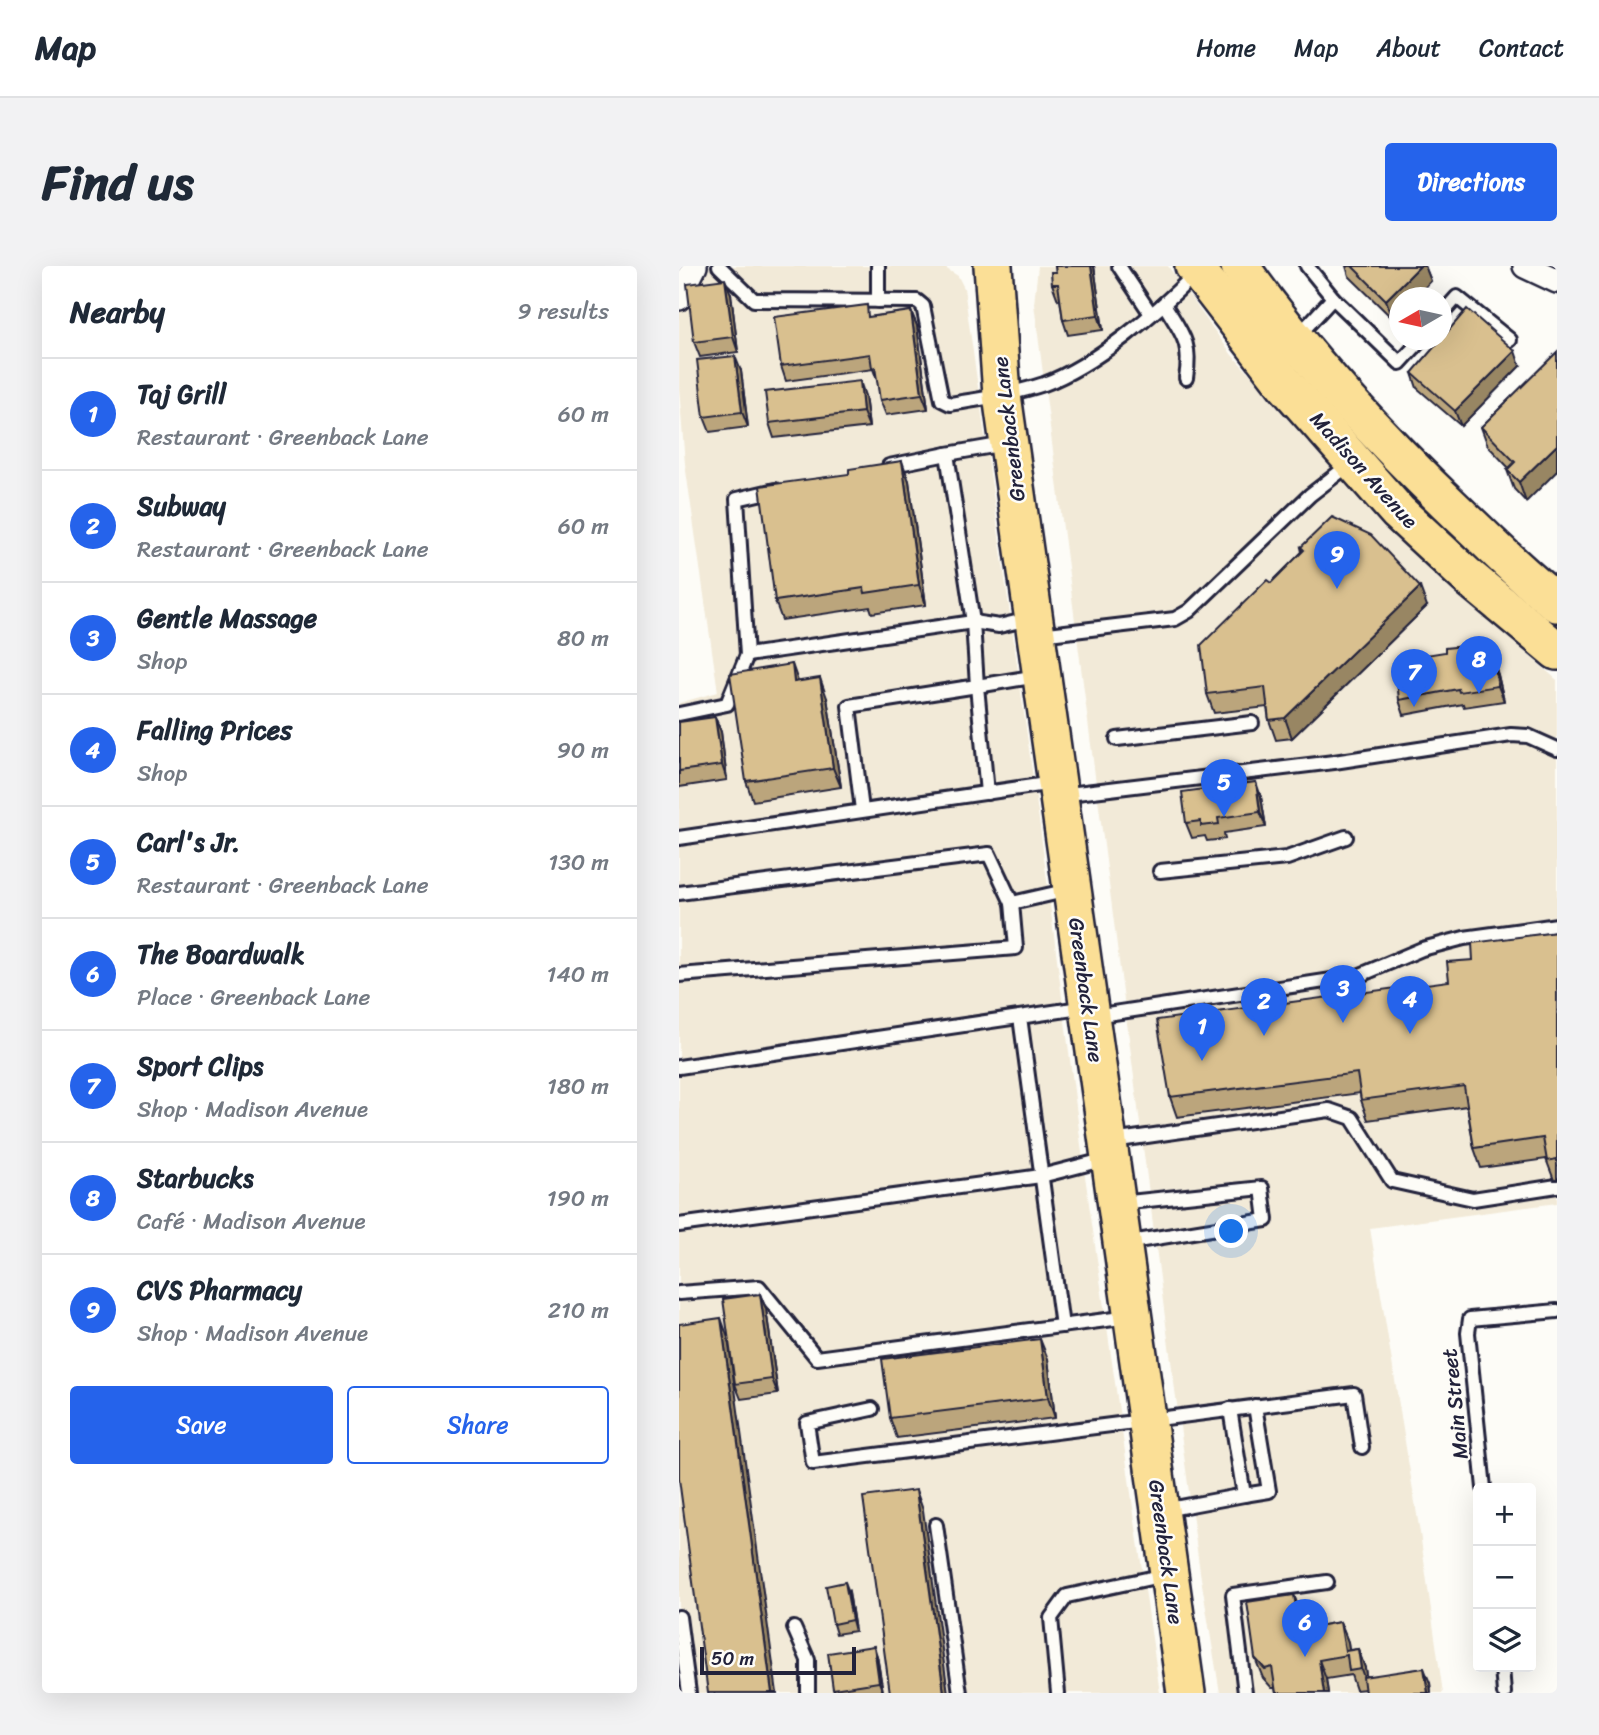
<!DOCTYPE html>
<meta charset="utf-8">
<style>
:root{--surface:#fff;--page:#f2f2f3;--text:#1f2937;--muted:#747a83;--line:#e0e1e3;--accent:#2563eb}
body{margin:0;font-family:Sriracha,sans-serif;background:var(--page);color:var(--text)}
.controls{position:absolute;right:21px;bottom:21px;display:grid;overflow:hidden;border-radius:7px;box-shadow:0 7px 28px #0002}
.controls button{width:63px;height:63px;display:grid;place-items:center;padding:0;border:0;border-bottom:2px solid var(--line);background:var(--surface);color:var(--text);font:35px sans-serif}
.compass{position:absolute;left:710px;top:21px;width:63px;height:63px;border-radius:50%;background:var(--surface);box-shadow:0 7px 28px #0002;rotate:261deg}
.scale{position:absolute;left:21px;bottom:18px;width:156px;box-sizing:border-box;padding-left:7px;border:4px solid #22223b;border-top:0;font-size:19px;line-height:24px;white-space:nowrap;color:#22223b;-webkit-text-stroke:5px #fdfcf7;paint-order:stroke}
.you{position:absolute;left:553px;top:966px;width:24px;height:24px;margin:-18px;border:5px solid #fff;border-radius:50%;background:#1a73e8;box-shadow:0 0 0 10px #1a73e833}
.badge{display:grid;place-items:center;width:46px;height:46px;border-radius:50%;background:var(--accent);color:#fff;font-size:23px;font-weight:700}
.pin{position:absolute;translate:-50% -58px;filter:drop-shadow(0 2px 4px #0008)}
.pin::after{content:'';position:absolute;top:37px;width:24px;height:21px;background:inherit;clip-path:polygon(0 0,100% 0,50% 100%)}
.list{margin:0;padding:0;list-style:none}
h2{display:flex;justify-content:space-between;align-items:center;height:91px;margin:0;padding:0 28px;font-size:30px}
h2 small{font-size:23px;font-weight:400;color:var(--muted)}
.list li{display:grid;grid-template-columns:46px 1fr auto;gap:21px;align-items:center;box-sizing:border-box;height:112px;padding:0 28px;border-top:2px solid var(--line)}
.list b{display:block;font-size:26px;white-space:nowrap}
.list p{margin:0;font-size:23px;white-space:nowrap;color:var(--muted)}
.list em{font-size:23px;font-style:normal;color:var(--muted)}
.actions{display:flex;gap:14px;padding:21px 28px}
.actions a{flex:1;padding:16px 0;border:2px solid var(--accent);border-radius:7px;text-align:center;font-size:24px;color:var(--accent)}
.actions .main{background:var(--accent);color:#fff}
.icon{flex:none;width:38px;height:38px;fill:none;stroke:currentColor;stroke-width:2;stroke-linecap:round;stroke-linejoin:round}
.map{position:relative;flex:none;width:878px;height:1427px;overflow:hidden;border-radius:7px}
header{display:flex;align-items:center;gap:42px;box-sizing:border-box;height:98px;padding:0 35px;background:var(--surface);border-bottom:2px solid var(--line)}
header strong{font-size:33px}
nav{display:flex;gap:38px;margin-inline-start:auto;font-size:24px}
.intro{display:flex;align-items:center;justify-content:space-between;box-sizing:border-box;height:168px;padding:0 42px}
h1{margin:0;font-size:49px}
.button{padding:18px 32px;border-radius:7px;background:var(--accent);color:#fff;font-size:24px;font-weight:700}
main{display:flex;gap:42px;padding:0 42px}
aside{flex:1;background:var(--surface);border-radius:7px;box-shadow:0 7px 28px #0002}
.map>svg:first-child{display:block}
.built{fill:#f2ead8}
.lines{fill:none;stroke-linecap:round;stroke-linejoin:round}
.service-casing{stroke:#22223b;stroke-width:18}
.minor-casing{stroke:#22223b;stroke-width:28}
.primary-casing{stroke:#22223b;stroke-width:42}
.service{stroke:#fdfcf7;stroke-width:12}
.minor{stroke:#fdfcf7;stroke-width:23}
.primary{stroke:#fbdf96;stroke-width:37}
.wall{fill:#bba57b;stroke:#22223b;stroke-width:2}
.shaded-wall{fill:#988664;stroke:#22223b;stroke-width:2}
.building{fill:#d9c08f;stroke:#22223b;stroke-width:2}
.labels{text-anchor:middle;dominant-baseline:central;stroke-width:5;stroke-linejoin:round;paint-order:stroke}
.street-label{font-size:21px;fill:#22223b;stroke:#fdfcf7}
</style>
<header>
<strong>Map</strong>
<nav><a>Home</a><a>Map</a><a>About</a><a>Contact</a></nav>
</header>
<div class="intro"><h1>Find us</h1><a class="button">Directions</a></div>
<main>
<aside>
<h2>Nearby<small>9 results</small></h2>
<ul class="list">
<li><span class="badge">1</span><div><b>Taj Grill</b><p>Restaurant · Greenback Lane</p></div><em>60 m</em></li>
<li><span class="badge">2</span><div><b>Subway</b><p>Restaurant · Greenback Lane</p></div><em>60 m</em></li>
<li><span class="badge">3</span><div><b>Gentle Massage</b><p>Shop</p></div><em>80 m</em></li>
<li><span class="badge">4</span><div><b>Falling Prices</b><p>Shop</p></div><em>90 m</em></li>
<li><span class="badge">5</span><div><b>Carl's Jr.</b><p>Restaurant · Greenback Lane</p></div><em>130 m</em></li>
<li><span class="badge">6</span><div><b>The Boardwalk</b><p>Place · Greenback Lane</p></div><em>140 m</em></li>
<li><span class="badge">7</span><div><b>Sport Clips</b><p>Shop · Madison Avenue</p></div><em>180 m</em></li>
<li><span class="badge">8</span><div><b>Starbucks</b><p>Café · Madison Avenue</p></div><em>190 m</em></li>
<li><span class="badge">9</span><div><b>CVS Pharmacy</b><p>Shop · Madison Avenue</p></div><em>210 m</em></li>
</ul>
<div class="actions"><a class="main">Save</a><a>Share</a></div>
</aside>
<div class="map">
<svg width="878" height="1427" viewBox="0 0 878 1427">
<rect width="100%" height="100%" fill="#fdfcf7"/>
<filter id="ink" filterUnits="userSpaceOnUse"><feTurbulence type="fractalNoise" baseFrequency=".0143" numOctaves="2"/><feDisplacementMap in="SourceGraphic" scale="14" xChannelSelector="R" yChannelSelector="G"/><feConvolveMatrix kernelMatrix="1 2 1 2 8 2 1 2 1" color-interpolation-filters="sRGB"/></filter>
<g filter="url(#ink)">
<g class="built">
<path d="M30 0H263L279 10 285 22 361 561 406 910 481 1427H0V437L39 426 6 198 0 122V47L16 13Z"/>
<path d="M359 0H489L553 89 755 305 878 414V937L691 962 741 1267 764 1427H541L521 1306 486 1051 355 38Z"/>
</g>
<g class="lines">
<defs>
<g id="service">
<path d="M40 0 75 34 238 35 244 40 263 134 271 138C302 133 335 128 365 118 417 99 477 47 516 8"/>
<path d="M440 0 472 48"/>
<path d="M628 0 654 32"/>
<path d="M199 35V0"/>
<path d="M485 38C503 68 513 76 507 112"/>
<path d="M762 49 778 31 831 74"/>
<path d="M618 71 654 32 721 97 742 74"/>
<path d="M210 200 268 188"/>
<path d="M361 369 496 353 510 345 631 229 671 198"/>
<path d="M68 389 58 233 96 224"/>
<path d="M0 448 48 438 68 389 294 356 320 360 350 353"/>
<path d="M438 473 573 457"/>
<path d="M308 527 298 420 359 410"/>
<path d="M381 529 655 496 832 469 849 470 878 483"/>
<path d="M183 544 170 440 298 420 294 356 268 188 326 178"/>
<path d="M0 572 374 517"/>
<path d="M481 605 608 592 667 571"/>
<path d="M0 627 310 588 333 637"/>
<path d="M0 709 337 682 333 637 390 624"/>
<path d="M415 750 679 710 743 683 785 672 878 659"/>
<path d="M341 751 383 1060"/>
<path d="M0 801 408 741"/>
<path d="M433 875 650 844 673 852 713 915 794 933 878 920"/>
<path d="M441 937 583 922 587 954 446 977"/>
<path d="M0 959 362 910 428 893"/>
<path d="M0 1027 80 1021 138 1092 450 1051"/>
<path d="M193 1143 128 1157 134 1197 675 1128 683 1181"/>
<path d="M805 1222 789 1067 791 1053 878 1045"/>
<path d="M565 1229 590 1225 576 1140"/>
<path d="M485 1244 565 1229 551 1143"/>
<path d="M257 1259 281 1427"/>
<path d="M0 1351 10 1427"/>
<path d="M115 1362 129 1394V1427"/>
<path d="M823 1401 825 1427"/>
<path d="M379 1427 372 1352 388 1330 486 1309"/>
<path d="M566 1427 554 1329 648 1316"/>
</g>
<g id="minor">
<path d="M846 0 878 15"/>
<path d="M0 32 16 0"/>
</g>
<g id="primary">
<path d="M314 0 323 129 507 1427"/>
<path d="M515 0 605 117 719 246 788 310 878 385"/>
<path d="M561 0C624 91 703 175 783 251 814 280 844 311 878 337"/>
</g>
</defs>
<use href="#service" class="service-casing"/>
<use href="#minor" class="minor-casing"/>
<use href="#primary" class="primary-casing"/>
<use href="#service" class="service"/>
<use href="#minor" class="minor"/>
<use href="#primary" class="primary"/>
</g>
<g class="wall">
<path d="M376 0H415L424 64 389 69 384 54 381 33 379 34 373 18 377 6Z"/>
<path d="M667 0H746L752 15 714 53 670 10Z"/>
<path d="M52 28 59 86 21 91 15 76Z"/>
<path d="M232 45 238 60 249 143 207 149 201 134 199 117 194 103 107 115 102 100 192 51Z"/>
<path d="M878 86 847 236 835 223 828 204 830 202 809 180 802 161Z"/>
<path d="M841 100 782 160 738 122 733 107Z"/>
<path d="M62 105 69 161 31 166 25 151Z"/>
<path d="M186 130 190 161 95 172 90 157Z"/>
<path d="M230 215 247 339 193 347 191 341 103 354 96 335Z"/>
<path d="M622 281 748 340 613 472 597 474 590 454 588 441 535 447 528 428 592 317 623 286Z"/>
<path d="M787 384 814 394 819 409 825 435 785 441 784 438 725 449 720 434Z"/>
<path d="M119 416 148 432 162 521 74 535 67 515Z"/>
<path d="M36 451 42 466 48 514 0 521V456Z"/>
<path d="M582 531 587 561 545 567 546 573 528 575 526 570 513 572 507 557Z"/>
<path d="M878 666V914H875L867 893 802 902 795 882 788 840 689 854 682 834 681 827 498 851 491 831 770 715 794 694Z"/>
<path d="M81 1028 87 1043 99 1128 62 1133 56 1118Z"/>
<path d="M369 1093 376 1152 218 1172 211 1152Z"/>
<path d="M170 1326 176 1365 157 1368 154 1358Z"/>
<path d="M615 1329 623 1352 639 1360 661 1356 669 1376 670 1384 679 1383 686 1402 687 1410 751 1417 752 1427H686V1423L677 1424 672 1409 647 1413 649 1427H597L596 1422H593L584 1412 576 1392Z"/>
<path d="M198 1390 204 1426 156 1427 154 1423Z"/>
</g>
<g class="shaded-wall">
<path d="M412 0H415L424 64 419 49Z"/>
<path d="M741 0H746L752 15 736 32H720V47L714 53 707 34Z"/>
<path d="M46 13 52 28 59 86 54 71Z"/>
<path d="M232 45 238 60 249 143 243 128Z"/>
<path d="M836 85 841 100 782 160 776 145Z"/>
<path d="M56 90 62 105 69 161 63 146Z"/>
<path d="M181 115 186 130 190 161 184 146Z"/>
<path d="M878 179V205L847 236 840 216Z"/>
<path d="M223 195 230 215 247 339 240 319Z"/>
<path d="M741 321 748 340 613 472 606 452Z"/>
<path d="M814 394 819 409 825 435 819 420Z"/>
<path d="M113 398 120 418 115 416Z"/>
<path d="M141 412 148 432 162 521 154 502Z"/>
<path d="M36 451 42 466 48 514 43 499Z"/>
<path d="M577 516 582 531 587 561 581 546Z"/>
<path d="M81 1028 87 1043 99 1128 93 1113Z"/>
<path d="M42 1052 49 1072 98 1427H93Z"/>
<path d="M361 1073 369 1093 376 1152 369 1132Z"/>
<path d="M237 1224 244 1244 269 1427H265Z"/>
<path d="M166 1316 170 1326 176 1365 173 1354Z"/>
<path d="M615 1329 622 1349 626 1372 619 1352Z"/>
<path d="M661 1356 669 1376 673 1404 666 1385Z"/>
<path d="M195 1380 198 1390 204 1426 200 1416Z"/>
<path d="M679 1383 686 1402 689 1423 682 1403Z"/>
<path d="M640 1394 647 1413 649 1427H645Z"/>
<path d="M745 1402 751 1417 752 1427H749Z"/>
</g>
<g class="building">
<path d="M376 0H412L419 49 384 54 379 18H373L372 6H377Z"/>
<path d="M673 0H741L707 34Z"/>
<path d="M46 13 54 71 15 76 8 18Z"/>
<path d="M188 39 189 51 232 45 243 128 201 134 196 101 193 102 191 88 102 100 95 51Z"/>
<path d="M788 43 836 85 776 145 733 107Z"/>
<path d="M878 86V179L840 216 828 204 836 196 802 161Z"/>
<path d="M56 90 63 146 25 151 18 94Z"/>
<path d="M181 115 184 146 90 157 86 126Z"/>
<path d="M223 195 240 319 186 327 185 322 96 335 81 220 170 208V203Z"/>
<path d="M653 251 692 269 741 321 606 452 590 454 586 421 528 428 522 379 588 314 592 317 625 284 622 281Z"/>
<path d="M785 380 786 384 799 382 814 394 819 420 780 426 779 423 720 434 716 394 766 386V382Z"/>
<path d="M113 398 115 416 141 412 154 502 67 515 51 408Z"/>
<path d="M36 451 43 499 0 505V456Z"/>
<path d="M577 516 581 546 539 552 540 558 522 560V555L507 557 503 526Z"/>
<path d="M878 666V893L868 895 864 872 795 882 785 820 682 834 678 807 491 831 478 754 770 715 768 696 794 694 793 677Z"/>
<path d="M81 1028 93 1113 56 1118 44 1033Z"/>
<path d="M42 1052 93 1427H29L0 1213V1058Z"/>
<path d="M361 1073 369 1132 211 1152 203 1093Z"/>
<path d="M237 1224 265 1427H211L184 1231Z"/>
<path d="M166 1316 173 1354 154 1358 147 1320Z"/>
<path d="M615 1329 619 1352 631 1350 639 1360 661 1356 666 1385 679 1383 682 1403 670 1405 668 1389 640 1394 645 1427H597L593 1401 586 1403 576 1392 568 1336Z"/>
<path d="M195 1380 200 1416 154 1423 149 1387Z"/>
<path d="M745 1402 749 1427H686L684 1411Z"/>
</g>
</g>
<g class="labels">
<g class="street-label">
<text transform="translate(330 163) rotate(-97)">Greenback Lane</text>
<text transform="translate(685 204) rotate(48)">Madison Avenue</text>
<text transform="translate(407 724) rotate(82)">Greenback Lane</text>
<text transform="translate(776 1138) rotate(-96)">Main Street</text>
<text transform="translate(487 1286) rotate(82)">Greenback Lane</text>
</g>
</g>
</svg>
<div class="controls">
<button>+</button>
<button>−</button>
<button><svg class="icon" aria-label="layers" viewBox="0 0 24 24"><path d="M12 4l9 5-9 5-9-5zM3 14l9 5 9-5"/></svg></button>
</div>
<svg class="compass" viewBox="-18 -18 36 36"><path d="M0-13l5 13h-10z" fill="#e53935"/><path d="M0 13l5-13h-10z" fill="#747a83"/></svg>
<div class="scale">50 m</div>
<div class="you"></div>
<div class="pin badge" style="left:523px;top:795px">1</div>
<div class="pin badge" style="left:585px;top:770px">2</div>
<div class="pin badge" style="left:664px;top:757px">3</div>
<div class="pin badge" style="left:731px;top:768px">4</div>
<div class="pin badge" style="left:545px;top:551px">5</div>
<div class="pin badge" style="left:626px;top:1391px">6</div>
<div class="pin badge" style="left:735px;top:441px">7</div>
<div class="pin badge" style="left:800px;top:428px">8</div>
<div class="pin badge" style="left:658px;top:323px">9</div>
</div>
</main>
